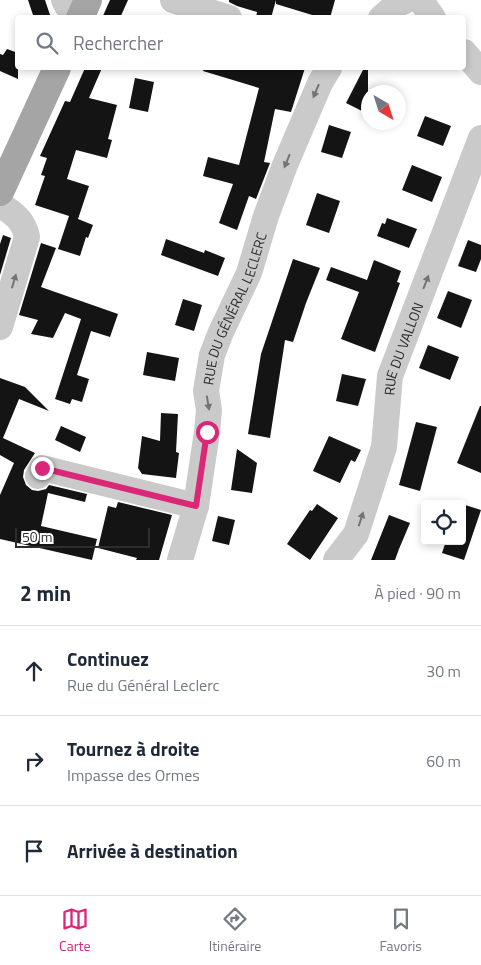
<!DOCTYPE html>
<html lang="fr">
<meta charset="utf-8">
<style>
:root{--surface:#fff;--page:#f6f6f7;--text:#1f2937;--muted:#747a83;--line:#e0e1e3;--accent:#db2777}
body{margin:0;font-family:"Titillium Web",sans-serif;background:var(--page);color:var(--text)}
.controls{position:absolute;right:15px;bottom:15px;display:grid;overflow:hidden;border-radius:5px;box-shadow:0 2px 8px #0003}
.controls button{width:45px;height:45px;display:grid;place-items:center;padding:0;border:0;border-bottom:1px solid var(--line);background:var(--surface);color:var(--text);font:25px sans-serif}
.compass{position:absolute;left:361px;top:85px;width:45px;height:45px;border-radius:50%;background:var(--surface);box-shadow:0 2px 8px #0003;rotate:141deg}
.scale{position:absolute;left:15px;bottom:12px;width:135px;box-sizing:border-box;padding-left:5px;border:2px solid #2d2d2d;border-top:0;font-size:14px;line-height:18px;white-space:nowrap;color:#2d2d2d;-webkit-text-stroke:4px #fff;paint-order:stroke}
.stop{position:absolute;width:15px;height:15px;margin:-11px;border:4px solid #db2777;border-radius:50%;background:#fff}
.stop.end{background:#db2777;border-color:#fff;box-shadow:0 1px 5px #0008}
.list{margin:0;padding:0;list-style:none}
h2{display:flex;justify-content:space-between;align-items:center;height:65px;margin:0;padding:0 20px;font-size:21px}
h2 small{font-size:16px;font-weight:400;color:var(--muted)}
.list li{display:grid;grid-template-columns:32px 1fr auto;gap:15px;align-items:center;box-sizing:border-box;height:90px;padding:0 20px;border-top:1px solid var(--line)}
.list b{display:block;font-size:19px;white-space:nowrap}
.list p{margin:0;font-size:16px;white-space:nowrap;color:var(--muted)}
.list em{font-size:16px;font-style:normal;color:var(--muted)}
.icon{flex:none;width:28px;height:28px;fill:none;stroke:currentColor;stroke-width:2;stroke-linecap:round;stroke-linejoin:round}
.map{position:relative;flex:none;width:481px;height:560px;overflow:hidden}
.search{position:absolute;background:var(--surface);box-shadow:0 2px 8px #0003;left:15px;right:15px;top:15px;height:55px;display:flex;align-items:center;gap:12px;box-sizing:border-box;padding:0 18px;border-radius:5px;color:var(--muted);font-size:19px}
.sheet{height:335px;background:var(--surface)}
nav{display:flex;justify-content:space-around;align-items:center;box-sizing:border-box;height:70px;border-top:1px solid var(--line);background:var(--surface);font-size:14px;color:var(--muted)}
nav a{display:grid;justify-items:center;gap:2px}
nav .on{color:var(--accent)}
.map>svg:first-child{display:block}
.building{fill:#141414}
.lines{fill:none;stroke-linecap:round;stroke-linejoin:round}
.minor{stroke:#cacaca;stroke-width:26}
.major{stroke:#a5a5a5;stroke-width:28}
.oneway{fill:#747474}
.route{stroke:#db2777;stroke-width:6}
.labels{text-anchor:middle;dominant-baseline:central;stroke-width:5;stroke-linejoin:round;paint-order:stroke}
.street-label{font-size:14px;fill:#2d2d2d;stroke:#fff}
</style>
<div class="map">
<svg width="481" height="560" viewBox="0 0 481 560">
<rect width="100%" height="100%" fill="#fff"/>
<g class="building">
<path d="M28 0H45L51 18H34Z"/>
<path d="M110 0H128L120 18H102Z"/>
<path d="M229 0H335L330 18H322L276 4V0L271 18H256L257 12 237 6 229 2Z"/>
<path d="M7 49 18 53V79L0 71V54L3 55Z"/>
<path d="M85 68H102L89 98 117 105 108 139 112 140 107 158 76 150 67 179 89 186 78 219 93 225 88 238 86 237 80 256 58 249 69 216 35 205 45 176 41 175 47 158 40 156 65 101 70 102Z"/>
<path d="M204 68H305L291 112 275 109 264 162 270 163 256 199 249 196 237 230 219 223 233 184 203 176 208 157 239 165 259 88 203 71Z"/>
<path d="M364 68H368V114L346 103Z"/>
<path d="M135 78 154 82 148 112 129 108Z"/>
<path d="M425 116 451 126 443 146 417 136Z"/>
<path d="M329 125 351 132 342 158 321 152Z"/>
<path d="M412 165 442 177 432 202 402 190Z"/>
<path d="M317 193 340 201 329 233 306 225Z"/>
<path d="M387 218 417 229 409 248 377 236 382 223 385 224Z"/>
<path d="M3 235 11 238 0 275V244Z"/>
<path d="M166 239 204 253 205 250 225 258 218 276 161 255Z"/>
<path d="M468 240 481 245V259L476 272 458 266Z"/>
<path d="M41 243 56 248 41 287 118 314 110 337 91 331 77 375 89 379 82 402 72 399 70 404 55 399 81 319 65 313 53 338 31 334 38 320 19 315Z"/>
<path d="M293 259 320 268 306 303 293 342 285 340 270 438 248 434 261 354Z"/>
<path d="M374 260 401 271 397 282 400 283 375 352 341 339 359 292 326 280 331 267 367 280Z"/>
<path d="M448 291 472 300 461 328 437 318Z"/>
<path d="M183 299 202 305 194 331 175 325Z"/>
<path d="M428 345 459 357 450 380 419 368Z"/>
<path d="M147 352 179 358 175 381 143 375Z"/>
<path d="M342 374 366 379 358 406 336 401Z"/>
<path d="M0 378 25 387 49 411 19 399 3 438 35 453 24 470 23 477 26 485 32 490 38 491 46 489 49 485 87 494 85 502 48 493 41 526 97 539 92 560 0 539V495L14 463 0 455Z"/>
<path d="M480 406H481V473L457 463Z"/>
<path d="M161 413 178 414 176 452 179 453 176 478 142 474 138 468 142 436 160 441Z"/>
<path d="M416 422 437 427 420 491 399 485Z"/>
<path d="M61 426 86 437 80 452 55 440Z"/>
<path d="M329 436 361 450 355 462 351 460 340 483 313 471Z"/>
<path d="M237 449 257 463 252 493 231 490Z"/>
<path d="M118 502 172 515 159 560H136L137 558 98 548 108 506 116 508Z"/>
<path d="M317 504 338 518 310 560 287 544 310 510 312 511Z"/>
<path d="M462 504 481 510 464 560 442 553 446 541H462Z"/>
<path d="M389 515 410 523 399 549 395 560H371Z"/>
<path d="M218 516 235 520 229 545 212 541Z"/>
</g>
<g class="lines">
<g class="minor">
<path d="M64 0 67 6 80 17"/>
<path d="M173 0 229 18"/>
<path d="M423 0 424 5 433 18"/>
<path d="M381 18 396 5 407 0"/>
<path d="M464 52 481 72"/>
<path d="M0 205C14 213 24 221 27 237L0 327"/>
<path d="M38 476 42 468 196 506"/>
<path id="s1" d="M180 560 196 506 207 432 209 410 206 391 212 355 221 332 249 273 266 216 285 165 320 83 329 68"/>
<path id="s2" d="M336 560 356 534 384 447 390 376 481 138"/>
</g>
<g class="major">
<path d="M80 18 88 0"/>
<path d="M0 192 57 68"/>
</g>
</g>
<defs><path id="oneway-solid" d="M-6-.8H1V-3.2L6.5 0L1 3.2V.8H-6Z" transform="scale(1.25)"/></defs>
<g class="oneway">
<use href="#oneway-solid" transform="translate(316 91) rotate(113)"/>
<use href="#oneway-solid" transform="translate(287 161) rotate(112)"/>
<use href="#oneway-solid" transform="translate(14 281) rotate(-74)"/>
<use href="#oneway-solid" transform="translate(426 282) rotate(-69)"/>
<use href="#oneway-solid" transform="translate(208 403) rotate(81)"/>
<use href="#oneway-solid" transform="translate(361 519) rotate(-72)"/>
</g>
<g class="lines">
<path class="route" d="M42 468 196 506 207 432"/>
</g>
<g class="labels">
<g class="street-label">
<text stroke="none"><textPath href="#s1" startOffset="260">RUE DU GÉNÉRAL LECLERC</textPath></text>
<text stroke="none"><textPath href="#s2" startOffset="225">RUE DU VALLON</textPath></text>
</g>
</g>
</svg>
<div class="controls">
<button><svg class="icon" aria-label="locate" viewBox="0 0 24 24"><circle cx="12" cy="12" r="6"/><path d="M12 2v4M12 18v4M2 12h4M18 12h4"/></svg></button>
</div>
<svg class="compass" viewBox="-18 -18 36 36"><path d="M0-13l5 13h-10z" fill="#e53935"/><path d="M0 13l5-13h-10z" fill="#747a83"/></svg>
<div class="scale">50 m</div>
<div class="stop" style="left:207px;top:432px"></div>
<div class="stop end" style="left:42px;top:468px"></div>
<div class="search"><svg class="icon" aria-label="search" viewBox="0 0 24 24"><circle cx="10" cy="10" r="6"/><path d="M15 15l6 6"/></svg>Rechercher</div>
</div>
<section class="sheet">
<h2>2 min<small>À pied · 90 m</small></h2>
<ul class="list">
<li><svg class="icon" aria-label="ahead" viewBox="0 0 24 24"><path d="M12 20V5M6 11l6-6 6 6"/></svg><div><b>Continuez</b><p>Rue du Général Leclerc</p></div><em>30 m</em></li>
<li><svg class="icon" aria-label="right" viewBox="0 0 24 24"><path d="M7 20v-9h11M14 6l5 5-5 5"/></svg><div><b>Tournez à droite</b><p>Impasse des Ormes</p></div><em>60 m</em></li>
<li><svg class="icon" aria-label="arrive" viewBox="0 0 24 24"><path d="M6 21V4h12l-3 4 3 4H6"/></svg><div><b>Arrivée à destination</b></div></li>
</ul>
</section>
<nav>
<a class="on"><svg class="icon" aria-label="map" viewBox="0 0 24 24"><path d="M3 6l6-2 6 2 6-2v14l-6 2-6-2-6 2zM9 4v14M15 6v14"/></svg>Carte</a>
<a><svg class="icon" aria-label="directions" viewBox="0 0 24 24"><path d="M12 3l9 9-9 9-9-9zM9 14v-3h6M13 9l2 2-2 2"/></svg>Itinéraire</a>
<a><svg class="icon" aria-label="saved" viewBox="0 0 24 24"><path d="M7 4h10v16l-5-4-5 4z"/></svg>Favoris</a>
</nav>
